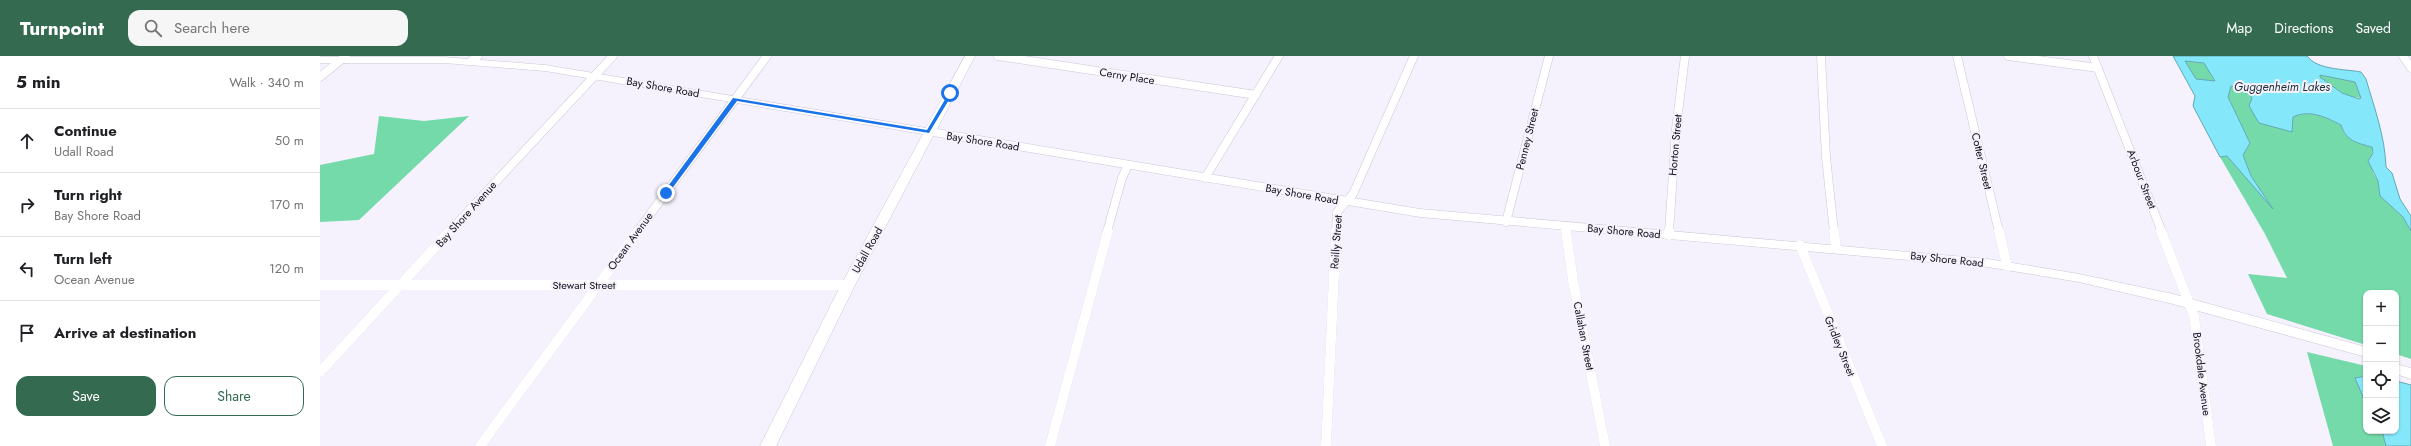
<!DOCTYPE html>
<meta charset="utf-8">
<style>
:root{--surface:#fff;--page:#f6f6f6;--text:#202124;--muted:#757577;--line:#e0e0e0;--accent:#336a50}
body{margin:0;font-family:Jost,sans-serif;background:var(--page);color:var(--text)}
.controls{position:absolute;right:12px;bottom:12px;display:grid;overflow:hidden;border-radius:8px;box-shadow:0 1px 3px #0004}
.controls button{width:36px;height:36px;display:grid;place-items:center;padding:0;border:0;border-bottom:1px solid var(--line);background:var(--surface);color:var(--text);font:20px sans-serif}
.stop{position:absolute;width:12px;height:12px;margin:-9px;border:3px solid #1a73e8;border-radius:50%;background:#fff}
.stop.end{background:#1a73e8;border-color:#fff;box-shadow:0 1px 4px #0008}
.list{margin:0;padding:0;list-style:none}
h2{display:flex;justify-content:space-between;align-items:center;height:52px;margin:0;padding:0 16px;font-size:17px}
h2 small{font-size:13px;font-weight:400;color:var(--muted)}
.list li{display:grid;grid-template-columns:26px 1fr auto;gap:12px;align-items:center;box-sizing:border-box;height:64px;padding:0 16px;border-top:1px solid var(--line)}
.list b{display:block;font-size:15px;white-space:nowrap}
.list p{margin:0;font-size:13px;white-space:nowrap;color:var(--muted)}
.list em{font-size:13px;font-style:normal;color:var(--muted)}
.actions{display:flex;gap:8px;padding:12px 16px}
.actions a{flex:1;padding:9px 0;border:1px solid var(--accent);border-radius:12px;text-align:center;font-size:14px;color:var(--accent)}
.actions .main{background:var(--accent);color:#fff}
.icon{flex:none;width:22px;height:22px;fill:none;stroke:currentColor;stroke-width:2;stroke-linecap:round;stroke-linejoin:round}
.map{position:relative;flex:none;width:2091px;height:390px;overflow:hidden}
header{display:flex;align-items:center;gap:24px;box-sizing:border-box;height:56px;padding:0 20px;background:var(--accent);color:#fff}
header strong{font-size:19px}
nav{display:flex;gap:22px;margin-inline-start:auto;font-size:14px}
.search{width:280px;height:36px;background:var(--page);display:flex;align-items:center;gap:10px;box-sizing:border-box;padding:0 14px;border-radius:12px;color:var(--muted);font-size:15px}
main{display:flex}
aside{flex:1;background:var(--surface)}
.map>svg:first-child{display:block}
.green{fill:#75daa9}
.water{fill:#85e8fa;stroke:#62a8b5;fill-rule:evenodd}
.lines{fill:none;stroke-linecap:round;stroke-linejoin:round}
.street-far1-casing{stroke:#cbc7d5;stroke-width:9}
.street-casing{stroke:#cbc7d5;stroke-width:10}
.secondary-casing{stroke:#cbc7d5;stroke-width:1}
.street-far1{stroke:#fff;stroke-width:8}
.street{stroke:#fff;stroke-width:10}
.secondary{fill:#fff;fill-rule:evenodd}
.route{fill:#1a73e8}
.labels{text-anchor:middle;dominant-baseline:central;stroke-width:4;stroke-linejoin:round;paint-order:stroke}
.street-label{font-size:11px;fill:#121115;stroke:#f5f1fd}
.water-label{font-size:12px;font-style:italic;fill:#1b3236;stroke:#f5f1fd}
</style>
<header>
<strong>Turnpoint</strong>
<div class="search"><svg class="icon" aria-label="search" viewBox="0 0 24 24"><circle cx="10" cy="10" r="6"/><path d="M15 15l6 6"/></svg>Search here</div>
<nav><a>Map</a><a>Directions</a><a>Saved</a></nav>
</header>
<main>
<aside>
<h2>5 min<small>Walk · 340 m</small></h2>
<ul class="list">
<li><svg class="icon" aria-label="ahead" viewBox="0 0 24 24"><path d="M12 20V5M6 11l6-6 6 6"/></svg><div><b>Continue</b><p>Udall Road</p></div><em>50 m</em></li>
<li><svg class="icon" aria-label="right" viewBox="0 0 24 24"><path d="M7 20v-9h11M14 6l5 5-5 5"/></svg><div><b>Turn right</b><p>Bay Shore Road</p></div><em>170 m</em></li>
<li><svg class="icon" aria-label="left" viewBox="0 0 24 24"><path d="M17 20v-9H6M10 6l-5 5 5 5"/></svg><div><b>Turn left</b><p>Ocean Avenue</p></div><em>120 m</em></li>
<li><svg class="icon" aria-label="arrive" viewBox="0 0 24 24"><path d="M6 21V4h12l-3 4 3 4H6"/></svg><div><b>Arrive at destination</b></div></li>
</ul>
<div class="actions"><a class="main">Save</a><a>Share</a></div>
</aside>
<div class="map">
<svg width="2091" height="390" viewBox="0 0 2091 390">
<rect width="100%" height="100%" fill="#f5f1fd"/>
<g class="green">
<path d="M1865 5 1884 7 1895 25 1876 23Z"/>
<path d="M2000 19 2035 26 2041 42 2027 40 1999 21Z"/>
<path d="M1910 30 1927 33 1932 42 1972 75 1973 61C1989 53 2006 61 2021 69 2026 85 2037 87 2052 91L2053 117 2058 125 2060 140 2083 161 2091 175V303L2076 298V237H2046V289L1947 258 1928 218 1967 222 1945 178 1900 101 1907 100 1951 150 1931 120 1923 99 1930 87 1908 41Z"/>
<path d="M59 60 104 65 149 60 39 164 0 166V109L54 98Z"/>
<path d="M1987 296 2046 310V320L2036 322 2046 348V375H2062L2066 390H2013Z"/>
</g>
<g class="water">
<path d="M1853 0H1987C1997 14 2025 13 2041 16L2046 23C2054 51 2065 80 2066 111L2072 117 2080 143 2091 160V175L2083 161 2060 140 2058 125 2048 105 2053 97 2052 91C2037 87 2026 85 2021 69 2006 61 1989 53 1973 61L1972 76 1939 67 1929 50 1932 42 1927 33 1911 30 1908 41 1930 87 1923 99 1931 120 1953 153 1907 100 1900 101 1873 50 1875 40ZM1865 5 1884 7 1895 25 1876 23ZM2000 19 2035 26 2041 42 2039 43 2022 37 2000 21Z"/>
<path d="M2046 320V348L2035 322Z"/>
<path d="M2076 325 2091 329V390H2066L2062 375H2076Z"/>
</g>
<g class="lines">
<defs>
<g id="street-far1">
<path d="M678 0 936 39"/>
<path d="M1501 0 1506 101 1514 176"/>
<path d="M1637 0 1679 176"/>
<path d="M1688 0 1778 12"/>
<path d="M1773 0 1842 176"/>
<path d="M2083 0 2091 12"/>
<path d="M151 5 158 0"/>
<path d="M0 21 26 0"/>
<path d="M885 122 959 0"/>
<path d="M1186 166 1229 0"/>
<path d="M1245 170 1246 176"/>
<path d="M129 176 293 0"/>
<path d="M317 176 447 0"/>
<path d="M787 176 802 122 808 109"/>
<path d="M1016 176 1017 156 1033 138 1094 0"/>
<path d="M1349 176 1356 73 1365 0"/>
</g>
<g id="street">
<path d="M1246 175 1253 225 1285 390"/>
<path d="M1514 175 1516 192"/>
<path d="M1679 175 1687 210"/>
<path d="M1841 175 1874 260 1891 390"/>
<path d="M1349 179V175"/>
<path d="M1480 189 1562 390"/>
<path d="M0 229H528"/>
<path d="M0 316 130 175"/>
<path d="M160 390 318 175"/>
<path d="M730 390 788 175"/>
<path d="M1006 390 1016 175"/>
</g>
<g id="secondary">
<path d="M645 0H655L617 73 1100 153 1668 203 1759 218 1853 238 2046 291V301L1853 248 1759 226 1668 211 1100 161 613 80 535 229 456 390H440L521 229 603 78 225 15 124 7H0V1H124L225 9 606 72Z"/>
<path d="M2076 308 2091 312V323L2076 318Z"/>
</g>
</defs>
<use href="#street-far1" class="street-far1-casing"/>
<use href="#street" class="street-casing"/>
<use href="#secondary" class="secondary-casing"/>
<use href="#street-far1" class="street-far1"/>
<use href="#street" class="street"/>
<use href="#secondary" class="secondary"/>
</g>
<path class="route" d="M630 35 633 37 609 77 417 45 348 138 343 137 413 42 607 74Z"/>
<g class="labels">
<g class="street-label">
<text transform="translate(807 20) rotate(9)">Cerny Place</text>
<text transform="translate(343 31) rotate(10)">Bay Shore Road</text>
<text transform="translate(1207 83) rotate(-76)">Penney Street</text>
<text transform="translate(663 85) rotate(9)">Bay Shore Road</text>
<text transform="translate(1355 89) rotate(-85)">Horton Street</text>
<text transform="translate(1662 105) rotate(77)">Cotter Street</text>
<text transform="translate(1822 123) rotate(69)">Arbour Street</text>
<text transform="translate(982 138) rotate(10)">Bay Shore Road</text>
<text transform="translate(146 158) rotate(-48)">Bay Shore Avenue</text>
<text transform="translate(1304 175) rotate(5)">Bay Shore Road</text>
<text transform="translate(310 185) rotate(-54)">Ocean Avenue</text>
<text transform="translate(1016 186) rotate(-86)">Reilly Street</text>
<text transform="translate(547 194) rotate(-61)">Udall Road</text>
<text transform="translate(1627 203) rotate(6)">Bay Shore Road</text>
<text x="264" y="229">Stewart Street</text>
<text transform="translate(1264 280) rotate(79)">Callahan Street</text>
<text transform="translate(1520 290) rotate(68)">Gridley Street</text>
<text transform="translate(1882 318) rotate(83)">Brookdale Avenue</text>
</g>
<g class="water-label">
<text x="1962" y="31">Guggenheim Lakes</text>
</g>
</g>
</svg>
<div class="controls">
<button>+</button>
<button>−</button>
<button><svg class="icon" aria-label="locate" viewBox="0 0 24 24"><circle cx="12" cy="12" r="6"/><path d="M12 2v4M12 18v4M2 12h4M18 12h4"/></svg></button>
<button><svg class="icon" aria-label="layers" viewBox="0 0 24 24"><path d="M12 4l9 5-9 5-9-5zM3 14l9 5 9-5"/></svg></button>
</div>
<div class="stop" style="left:630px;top:37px"></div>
<div class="stop end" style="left:346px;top:137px"></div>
</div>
</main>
